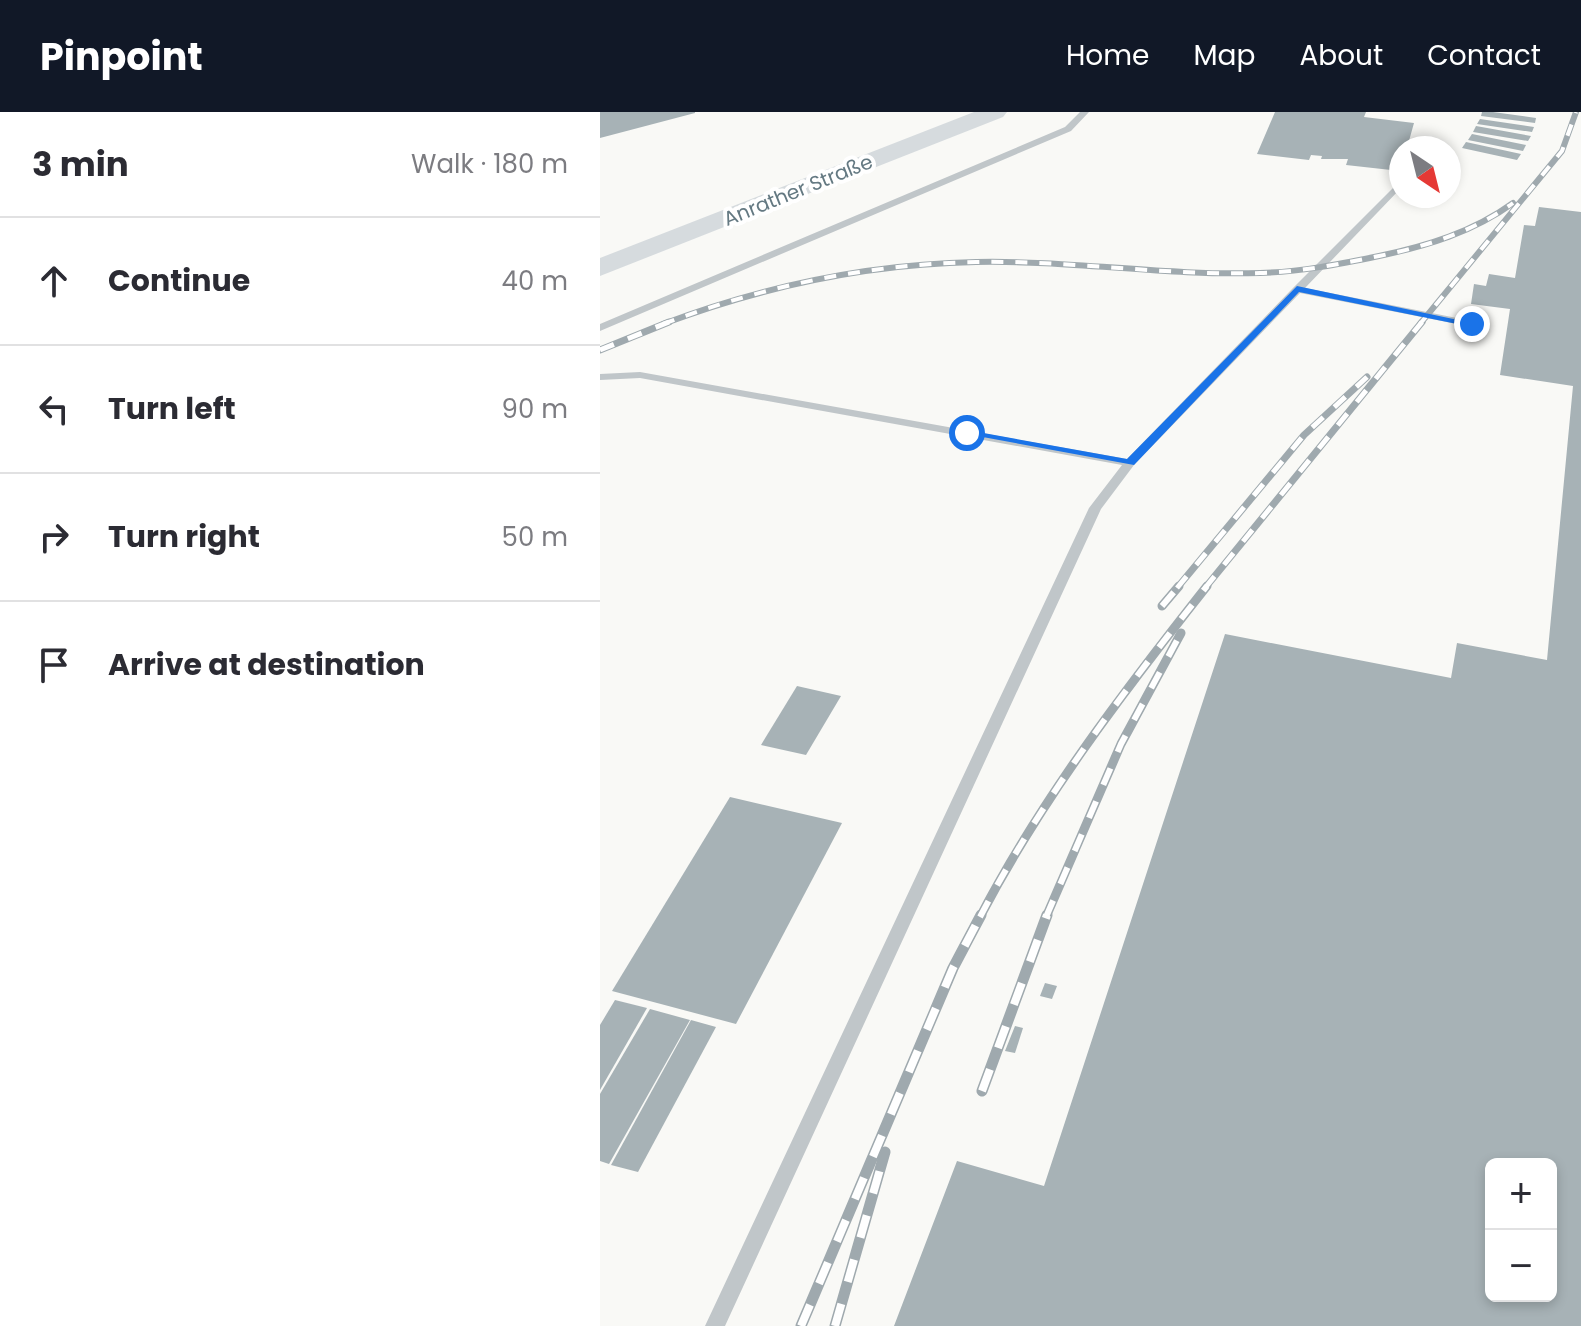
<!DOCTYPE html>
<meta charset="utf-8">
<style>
:root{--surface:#fff;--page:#f7f7f7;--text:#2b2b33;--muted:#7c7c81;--line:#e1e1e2;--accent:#111827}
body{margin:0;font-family:Poppins,sans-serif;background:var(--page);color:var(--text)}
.controls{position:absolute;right:24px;bottom:24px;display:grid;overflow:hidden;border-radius:12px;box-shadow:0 4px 12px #0003}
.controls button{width:72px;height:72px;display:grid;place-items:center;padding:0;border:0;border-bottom:2px solid var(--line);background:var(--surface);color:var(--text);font:40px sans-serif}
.compass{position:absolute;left:789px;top:24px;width:72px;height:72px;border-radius:50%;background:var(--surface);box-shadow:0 4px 12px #0003;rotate:145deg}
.stop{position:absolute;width:24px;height:24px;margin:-18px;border:6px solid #1a73e8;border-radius:50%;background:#fff}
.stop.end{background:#1a73e8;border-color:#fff;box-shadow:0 2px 8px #0008}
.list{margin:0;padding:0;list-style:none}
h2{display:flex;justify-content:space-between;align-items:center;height:104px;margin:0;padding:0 32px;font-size:34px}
h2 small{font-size:26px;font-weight:400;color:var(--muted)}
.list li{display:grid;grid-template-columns:52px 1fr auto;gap:24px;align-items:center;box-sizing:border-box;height:128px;padding:0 32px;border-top:2px solid var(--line)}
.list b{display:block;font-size:30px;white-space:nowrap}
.list em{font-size:26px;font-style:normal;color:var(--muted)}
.icon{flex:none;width:44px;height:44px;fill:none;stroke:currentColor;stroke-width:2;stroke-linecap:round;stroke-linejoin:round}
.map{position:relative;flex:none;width:981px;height:1214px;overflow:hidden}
header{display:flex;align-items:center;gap:48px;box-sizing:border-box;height:112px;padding:0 40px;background:var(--accent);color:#fff}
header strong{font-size:38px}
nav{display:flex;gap:44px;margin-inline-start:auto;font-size:28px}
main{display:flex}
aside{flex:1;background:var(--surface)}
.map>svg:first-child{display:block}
.building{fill:#a7b2b6;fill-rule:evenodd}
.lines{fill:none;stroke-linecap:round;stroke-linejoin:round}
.service{fill:#c0c6c9;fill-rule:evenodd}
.secondary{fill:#d6dbde;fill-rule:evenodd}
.rail-far3-casing{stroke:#9fa9ae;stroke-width:6}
.rail-far2-casing{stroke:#9fa9ae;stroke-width:7}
.rail-far1-casing{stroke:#9fa9ae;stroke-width:9}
.rail-casing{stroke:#9fa9ae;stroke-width:11}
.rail-far3{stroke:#fff;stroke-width:4;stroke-dasharray:12;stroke-linecap:butt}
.rail-far2{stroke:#fff;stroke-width:5;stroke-dasharray:15;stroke-linecap:butt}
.rail-far1{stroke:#fff;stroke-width:6;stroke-dasharray:18;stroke-linecap:butt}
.rail{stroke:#fff;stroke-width:8;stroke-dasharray:23;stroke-linecap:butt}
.route{fill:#1a73e8}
.labels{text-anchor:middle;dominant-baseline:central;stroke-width:8;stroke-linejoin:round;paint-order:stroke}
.far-street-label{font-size:20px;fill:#647982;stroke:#fff}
</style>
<header>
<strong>Pinpoint</strong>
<nav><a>Home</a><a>Map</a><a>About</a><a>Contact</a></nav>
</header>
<main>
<aside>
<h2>3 min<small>Walk · 180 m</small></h2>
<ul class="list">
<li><svg class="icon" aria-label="ahead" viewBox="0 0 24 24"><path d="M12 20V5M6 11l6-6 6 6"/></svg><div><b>Continue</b></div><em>40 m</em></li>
<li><svg class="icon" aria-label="left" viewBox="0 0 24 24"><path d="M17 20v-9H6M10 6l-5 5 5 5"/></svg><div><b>Turn left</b></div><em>90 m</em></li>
<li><svg class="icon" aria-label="right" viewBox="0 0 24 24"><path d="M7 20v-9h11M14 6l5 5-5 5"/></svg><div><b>Turn right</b></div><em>50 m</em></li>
<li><svg class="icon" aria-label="arrive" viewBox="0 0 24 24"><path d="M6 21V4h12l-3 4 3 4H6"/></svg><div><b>Arrive at destination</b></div></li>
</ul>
</aside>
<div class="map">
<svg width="981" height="1214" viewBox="0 0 981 1214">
<rect width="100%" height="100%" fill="#f9f9f6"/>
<g class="building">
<path d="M0 0H95V1L0 26Z"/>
<path d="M675 0H766L764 5 814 11 807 36H801L800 59 746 53 748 47H721L722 44 711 43 709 48 657 42Z"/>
<path d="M882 0H893L936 6 935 11 881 4Z"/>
<path d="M880 7 934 15 932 20 877 12Z"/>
<path d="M876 14 931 24 928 29 873 20Z"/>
<path d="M872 22 926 33 923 39 868 28Z"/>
<path d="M866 30 921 42 917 48 862 36Z"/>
<path d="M939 95 981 100V1214H294L357 1049 444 1074 625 522 851 566 857 531 947 548 973 274 900 263 910 197 871 192 874 172 886 174 889 162 915 166 924 113 935 114ZM891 1052H951V1184H891Z"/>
<path d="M197 574 241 584 206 643 161 633Z"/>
<path d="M130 685 242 711 136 912 12 879Z"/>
<path d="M445 871 457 874 452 887 440 884Z"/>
<path d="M15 888 47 896 0 978V913Z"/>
<path d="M50 897 90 908 9 1052 0 1049V982Z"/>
<path d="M91 908 116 915 38 1060 11 1053Z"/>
<path d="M415 914 423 916 415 941 405 939Z"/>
</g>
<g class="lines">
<g class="service">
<path d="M480 0H489L471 19 0 219V212L465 15Z"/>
<path d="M801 68V76L705 176 872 209 877 212 872 215 700 181 534 353 501 397 125 1214H105L489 396 522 353 40 266 0 268V262L40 260 527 347 694 175Z"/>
</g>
<path class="secondary" d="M374 0H407L403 5 0 164V146Z"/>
<defs>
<g id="rail-far3">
<path d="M63 212C164 174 268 152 376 150 471 148 565 164 660 161 700 160 740 152 779 144 827 134 873 120 913 91"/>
<path d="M820 212 962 39 976 0"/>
</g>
<g id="rail-far2">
<path d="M0 238 69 210"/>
<path d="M577 476 704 323 767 265"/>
<path d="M605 476 822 210"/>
</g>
<g id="rail-far1">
<path d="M562 494 579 474"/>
<path d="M380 805C442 686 524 579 607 474"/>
<path d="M446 805 521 632 581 521"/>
</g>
<g id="rail">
<path d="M382 979 447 803"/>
<path d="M201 1214 353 856 381 803"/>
<path d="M235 1214 285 1040"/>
</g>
</defs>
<use href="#rail-far3" class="rail-far3-casing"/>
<use href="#rail-far2" class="rail-far2-casing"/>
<use href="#rail-far1" class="rail-far1-casing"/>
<use href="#rail" class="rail-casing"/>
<use href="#rail-far3" class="rail-far3"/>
<use href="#rail-far2" class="rail-far2"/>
<use href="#rail-far1" class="rail-far1"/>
<use href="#rail" class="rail"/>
</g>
<path class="route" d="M697 174 877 212 872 215 699 180 534 353 361 321 367 318 527 347Z"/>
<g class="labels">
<g class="far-street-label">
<text transform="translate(198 78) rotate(-22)">Anrather Straße</text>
</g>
</g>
</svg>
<div class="controls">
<button>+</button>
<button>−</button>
</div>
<svg class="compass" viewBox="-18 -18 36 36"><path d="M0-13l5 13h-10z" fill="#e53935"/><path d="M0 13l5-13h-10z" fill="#7c7c81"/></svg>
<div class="stop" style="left:367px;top:321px"></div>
<div class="stop end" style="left:872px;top:212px"></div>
</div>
</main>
